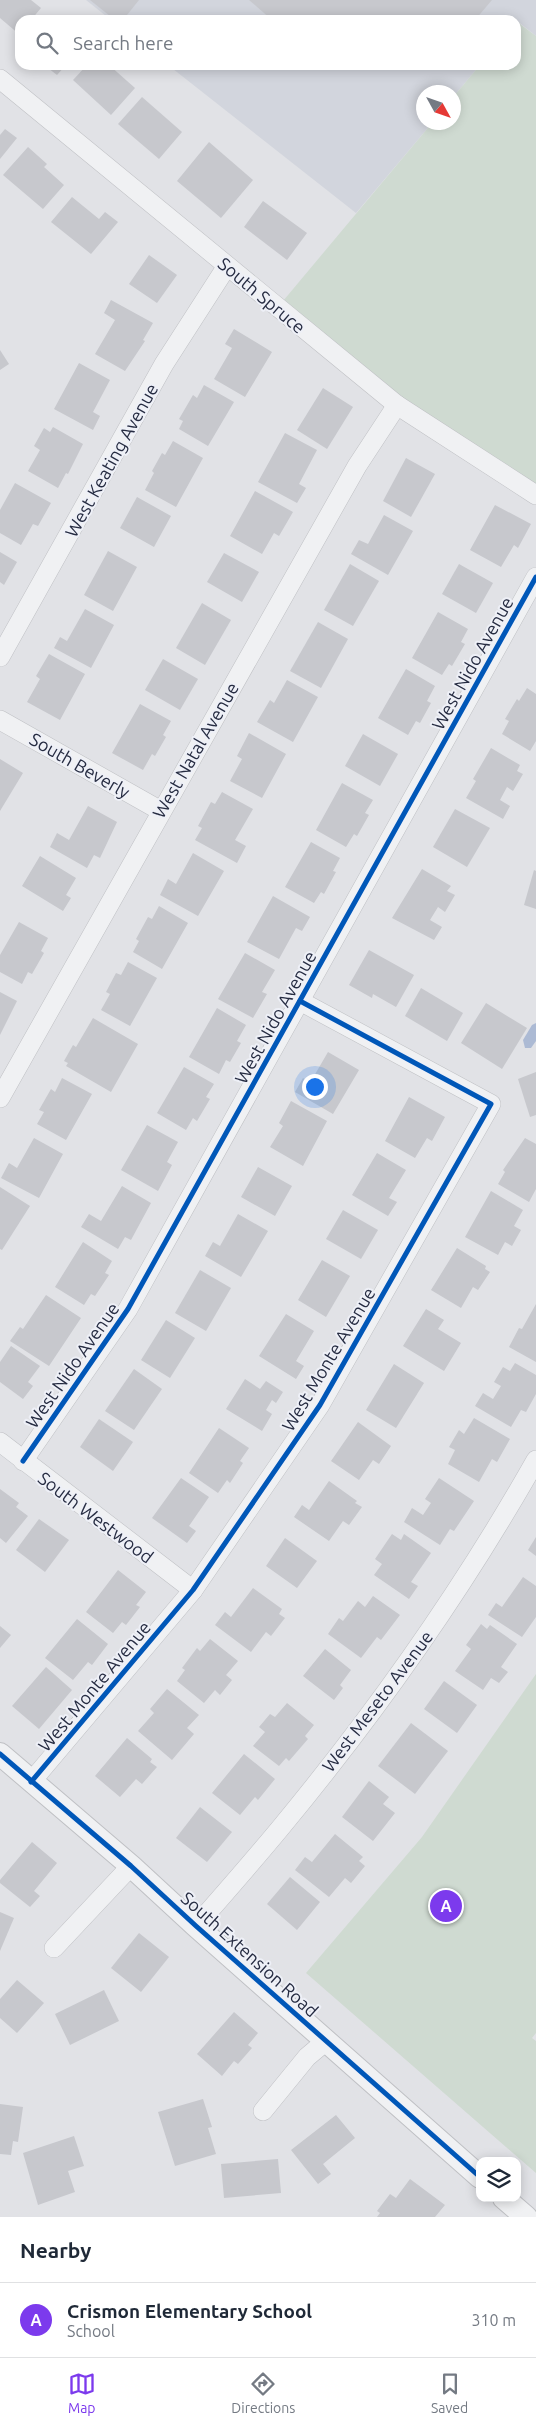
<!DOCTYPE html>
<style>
:root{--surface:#fff;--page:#f6f6f7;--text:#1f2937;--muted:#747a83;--line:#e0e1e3;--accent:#7c3aed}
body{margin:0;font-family:Ubuntu,sans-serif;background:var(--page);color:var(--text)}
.controls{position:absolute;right:15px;bottom:15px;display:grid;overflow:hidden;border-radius:10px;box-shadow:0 2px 12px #0003}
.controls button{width:45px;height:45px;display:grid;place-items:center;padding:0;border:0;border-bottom:1px solid var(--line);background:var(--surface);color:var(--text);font:25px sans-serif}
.compass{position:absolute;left:416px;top:85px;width:45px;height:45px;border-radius:50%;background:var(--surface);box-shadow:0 2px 12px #0003;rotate:130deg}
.you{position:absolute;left:314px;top:1086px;width:18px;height:18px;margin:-12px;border:4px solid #fff;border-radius:50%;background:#1a73e8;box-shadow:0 0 0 8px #1a73e833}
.badge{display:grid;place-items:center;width:32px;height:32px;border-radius:50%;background:var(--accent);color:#fff;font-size:16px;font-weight:700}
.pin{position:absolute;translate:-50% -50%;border:2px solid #fff;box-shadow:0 1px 5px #0006}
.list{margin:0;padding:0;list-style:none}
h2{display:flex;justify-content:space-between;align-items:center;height:65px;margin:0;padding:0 20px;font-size:21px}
h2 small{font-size:16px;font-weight:400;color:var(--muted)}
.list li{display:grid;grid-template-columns:32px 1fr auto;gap:15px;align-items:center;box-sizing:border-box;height:75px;padding:0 20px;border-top:1px solid var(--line)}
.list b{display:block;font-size:19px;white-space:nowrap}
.list p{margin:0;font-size:16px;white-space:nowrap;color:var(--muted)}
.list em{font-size:16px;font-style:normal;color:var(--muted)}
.icon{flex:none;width:28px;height:28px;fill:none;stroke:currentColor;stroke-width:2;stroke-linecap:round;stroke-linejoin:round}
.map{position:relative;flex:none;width:536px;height:2217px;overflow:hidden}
.search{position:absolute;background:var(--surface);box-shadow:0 2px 12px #0003;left:15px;right:15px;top:15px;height:55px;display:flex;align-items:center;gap:12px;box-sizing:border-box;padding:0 18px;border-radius:15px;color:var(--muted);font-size:19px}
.sheet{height:140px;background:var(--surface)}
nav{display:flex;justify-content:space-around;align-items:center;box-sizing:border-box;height:70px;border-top:1px solid var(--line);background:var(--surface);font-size:14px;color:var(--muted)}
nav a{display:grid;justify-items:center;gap:2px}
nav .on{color:var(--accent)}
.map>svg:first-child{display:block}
.built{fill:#d2d5dd}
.green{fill:#cfdad1}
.water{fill:#acbad4}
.building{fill:#c7c8cd}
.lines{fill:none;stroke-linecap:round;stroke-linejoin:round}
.minor-casing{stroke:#bfc0c4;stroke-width:20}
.tertiary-casing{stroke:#bfc0c4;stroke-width:24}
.minor{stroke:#f0f1f3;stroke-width:19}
.tertiary{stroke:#f0f1f3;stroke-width:22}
.cycleway-casing{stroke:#eef0f7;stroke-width:8}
.cycleway{stroke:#0057b8;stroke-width:5}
.labels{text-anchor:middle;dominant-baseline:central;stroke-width:4;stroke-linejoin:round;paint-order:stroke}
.street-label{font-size:18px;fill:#262c42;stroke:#eef0f7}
</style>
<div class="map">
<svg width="536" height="2217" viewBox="0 0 536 2217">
<rect width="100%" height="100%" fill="#e1e2e6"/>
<g class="built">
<path d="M86 0H536V36L516 20H111Z"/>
<path d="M168 65H480L454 96V92H424V122L432 123 356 213Z"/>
</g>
<g class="green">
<path d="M516 21 536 36V495L278 307 432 123 454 122V96L480 65H516Z"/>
<path d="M536 1674V2033L532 2038 536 2041V2173L306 1973 422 1837Z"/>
</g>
<path class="water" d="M536 1023V1041L531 1048H525L523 1040 532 1025Z"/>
<g class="building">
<path d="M0 0H31L41 8 31 20H20V35L0 18Z"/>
<path d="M90 0H139L123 20H115Z"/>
<path d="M249 0H492L475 20H272Z"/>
<path d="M44 65H66L57 75Z"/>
<path d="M87 65H109L135 88 111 115 73 80Z"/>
<path d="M142 97 182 132 159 159 118 124Z"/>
<path d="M5 129 17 138 0 159V135Z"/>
<path d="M209 142 253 180 221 218 177 181Z"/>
<path d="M28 147 47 164 44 167 64 185 43 209 3 175Z"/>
<path d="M72 197 99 219 105 212 118 222 91 254 51 222Z"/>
<path d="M263 201 307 233 287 260 244 227Z"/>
<path d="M149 255 177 275 157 303 129 284Z"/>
<path d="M111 300 153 323 143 340 145 341 125 371 95 354 115 320 104 313Z"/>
<path d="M234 329 272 352 245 397 214 379 232 348 225 344Z"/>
<path d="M0 350 9 364 0 370Z"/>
<path d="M79 363 110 380 93 412 100 416 93 430 54 409Z"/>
<path d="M204 385 234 402 208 446 179 429 183 421 179 419 193 395 197 398Z"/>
<path d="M323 388 353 407 327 449 297 430Z"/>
<path d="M53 427 83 444 68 474 66 473 58 488 28 471 40 450 34 446 44 428 50 432Z"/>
<path d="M285 433 317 450 299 484 306 488 297 503 258 482Z"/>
<path d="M173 441 203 458 176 507 145 490 154 473 152 471 162 453 165 455Z"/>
<path d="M406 458 435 474 411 517 383 501Z"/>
<path d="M15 483 51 503 38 526 33 524 21 545 0 533V510Z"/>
<path d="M255 491 293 512 279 536 274 533 262 554 230 536Z"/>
<path d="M137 497 171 516 154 547 120 528Z"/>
<path d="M495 505 531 524 518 548 514 545 501 567 470 550Z"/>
<path d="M384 515 413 531 388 575 351 554 359 540 368 544Z"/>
<path d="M108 551 137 567 113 611 84 595Z"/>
<path d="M0 552 17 562 4 585 0 582Z"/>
<path d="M224 553 259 572 242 602 207 582Z"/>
<path d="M350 564 379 581 353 626 324 610Z"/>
<path d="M459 564 493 583 476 613 442 594Z"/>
<path d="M202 603 231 620 205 665 176 648Z"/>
<path d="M85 609 114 625 91 668 54 648 60 637 67 641Z"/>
<path d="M438 612 468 629 461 642 465 644 452 666 449 664 442 675 412 658Z"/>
<path d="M318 622 348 639 321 688 290 671Z"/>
<path d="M49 654 85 674 60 720 27 702 40 679 36 676Z"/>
<path d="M163 659 198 679 180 710 145 690Z"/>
<path d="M406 669 435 686 427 701 431 703 420 723 416 721 408 735 378 718Z"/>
<path d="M287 680 318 697 293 742 257 722 270 700 274 703Z"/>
<path d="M527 688 536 694V741L530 751 502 734 509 721 505 719 517 699 519 701Z"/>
<path d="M140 704 171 721 163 735 166 737 155 756 152 754 143 770 112 753Z"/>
<path d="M249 733 286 754 262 798 230 781 242 759 237 756Z"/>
<path d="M363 734 398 754 380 786 345 766Z"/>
<path d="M491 748 520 765 517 771 523 774 513 791 507 787 500 800 510 806 503 819 466 798 476 781 473 779Z"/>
<path d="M0 759 23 773 0 811Z"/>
<path d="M342 783 373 800 365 813 369 815 357 836 354 834 346 847 316 830Z"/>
<path d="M222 792 253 809 235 840 246 846 237 863 195 840 202 828 198 826 211 802 215 804Z"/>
<path d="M88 806 117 822 100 858 94 855 87 868 50 847 57 833 69 840Z"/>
<path d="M455 809 490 828 467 867 433 847Z"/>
<path d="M311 842 340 858 333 871 336 872 324 894 321 892 314 903 285 887Z"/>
<path d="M193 853 224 871 198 916 160 895 168 879 176 884Z"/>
<path d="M40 856 76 878 66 895 71 898 63 911 22 886Z"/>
<path d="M422 869 451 886 447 891 455 895 445 912 438 907 430 920 442 927 434 940 392 918Z"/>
<path d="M534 870 536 871V909L524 905Z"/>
<path d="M273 896 310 917 302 931 296 928 279 959 247 942Z"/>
<path d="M159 906 188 923 162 969 133 952 139 941 136 939 148 917 152 919Z"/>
<path d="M19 922 48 938 41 951 44 953 32 974 28 972 22 984 0 972V955Z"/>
<path d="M369 950 414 975 396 1007 373 994 372 998 349 985Z"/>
<path d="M245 953 275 970 262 992 267 994 253 1018 218 999Z"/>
<path d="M128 962 157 978 130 1026 101 1010 110 994 106 992 116 973 121 975Z"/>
<path d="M421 988 463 1013 447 1041 405 1016Z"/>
<path d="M0 992 17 1001 0 1035Z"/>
<path d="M486 1003 527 1028 502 1069 461 1043Z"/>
<path d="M217 1008 246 1025 237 1041 241 1043 230 1062 226 1060 219 1074 189 1057Z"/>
<path d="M93 1018 138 1044 111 1092 66 1066 68 1063 64 1061 73 1045 76 1047Z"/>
<path d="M328 1052 359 1070 333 1114 295 1092 303 1078 310 1083Z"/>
<path d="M184 1067 214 1084 206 1097 210 1099 197 1121 193 1118 186 1130 157 1113Z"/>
<path d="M536 1072V1115L530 1117 518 1079Z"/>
<path d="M62 1078 92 1094 66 1140 37 1124 44 1112 39 1110 51 1089 55 1092Z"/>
<path d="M409 1097 445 1117 432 1141 427 1138 415 1158 385 1141Z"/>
<path d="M291 1101 327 1121 303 1166 270 1147 283 1126 279 1123Z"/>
<path d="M147 1125 178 1142 167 1162 172 1165 158 1191 121 1170Z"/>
<path d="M34 1138 63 1154 39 1198 1 1178 9 1163 17 1168Z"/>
<path d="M525 1138 536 1144V1189L529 1202 498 1184 505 1172 503 1170Z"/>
<path d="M377 1153 406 1170 389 1198 397 1202 388 1216 352 1195Z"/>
<path d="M258 1167 292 1186 275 1216 241 1197Z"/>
<path d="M122 1186 151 1203 131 1240 125 1237 118 1249 81 1227 89 1214 101 1221Z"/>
<path d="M0 1187 30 1206 2 1250 0 1249Z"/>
<path d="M491 1191 523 1210 514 1226 521 1230 512 1246 505 1242 498 1255 465 1237Z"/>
<path d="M343 1210 378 1230 361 1259 326 1239Z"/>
<path d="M238 1214 268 1231 241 1277 205 1256 213 1242 220 1246Z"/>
<path d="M83 1242 112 1261 105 1273 109 1275 95 1296 91 1294 84 1305 55 1287Z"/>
<path d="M457 1248 486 1266 485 1269 490 1272 478 1290 473 1287 461 1308 431 1290Z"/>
<path d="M322 1260 350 1276 326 1317 298 1300Z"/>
<path d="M200 1270 231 1288 206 1331 175 1313Z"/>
<path d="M46 1295 81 1318 49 1366 10 1341 20 1327 23 1329Z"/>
<path d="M536 1304V1362L509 1347 519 1328 522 1329Z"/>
<path d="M426 1309 444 1320 438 1329 461 1343 444 1371 403 1346Z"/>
<path d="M286 1314 314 1331 296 1361 304 1366 296 1379 259 1356Z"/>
<path d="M166 1320 195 1338 170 1378 141 1360Z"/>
<path d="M11 1346 40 1366 28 1382 33 1386 23 1399 0 1382V1362Z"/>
<path d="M515 1363 536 1375V1394L526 1412 521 1410 511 1427 475 1406 483 1393 493 1399 501 1386 494 1382 503 1367 510 1371Z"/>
<path d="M394 1364 424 1383 396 1428 366 1410Z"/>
<path d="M134 1369 162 1389 134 1430 105 1411Z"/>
<path d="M245 1379 260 1389 266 1381 283 1392 276 1403 272 1400 266 1410 272 1414 262 1431 226 1409Z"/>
<path d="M474 1418 510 1439 497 1462 492 1459 479 1482 448 1464 455 1450 449 1447 459 1430 464 1434Z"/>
<path d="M99 1419 133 1442 113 1471 80 1447Z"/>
<path d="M358 1422 391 1446 379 1464 373 1460 359 1480 331 1461Z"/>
<path d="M219 1428 249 1448 240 1461 243 1463 230 1483 227 1480 218 1493 189 1473Z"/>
<path d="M181 1478 209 1497 189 1526 196 1531 187 1543 152 1518Z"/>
<path d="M439 1478 474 1501 454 1531 450 1529 440 1545 404 1522 412 1508 423 1515 431 1503 425 1499Z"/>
<path d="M329 1481 357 1501 355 1503 362 1507 349 1525 343 1521 329 1541 294 1517 302 1505 309 1510Z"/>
<path d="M0 1489 19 1503 16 1507 28 1516 6 1543 0 1538Z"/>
<path d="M39 1519 69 1540 45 1572 16 1550Z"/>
<path d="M392 1534 401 1540 404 1534 431 1553 411 1582 418 1586 409 1599 374 1575 382 1564 375 1559Z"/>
<path d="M536 1537V1556L528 1550Z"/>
<path d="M285 1538 317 1561 297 1588 266 1566Z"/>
<path d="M118 1570 146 1592 136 1605 140 1607 126 1625 122 1622 113 1633 86 1612Z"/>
<path d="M523 1577 536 1586V1617L522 1637 488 1615 496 1603 502 1607Z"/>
<path d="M253 1588 282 1609 279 1614 285 1618 271 1636 266 1632 251 1652 215 1625 225 1612 231 1617Z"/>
<path d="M373 1596 400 1615 381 1640 377 1637 361 1658 328 1634 339 1618 343 1621 358 1601 365 1607Z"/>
<path d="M77 1619 108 1644 92 1665 88 1662 73 1680 45 1658Z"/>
<path d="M481 1624 487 1629 490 1625 517 1644 501 1667 508 1672 499 1683 491 1678 483 1690 455 1671 471 1649 466 1645Z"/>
<path d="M0 1626 11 1635 0 1648Z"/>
<path d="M210 1639 238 1661 226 1675 232 1680 220 1695 215 1690 204 1703 177 1681 185 1670 182 1668 197 1648 200 1651Z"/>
<path d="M325 1649 351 1670 340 1685 343 1688 334 1700 303 1676Z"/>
<path d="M46 1667 72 1690 39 1729 12 1706Z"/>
<path d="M444 1681 477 1705 457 1733 424 1709Z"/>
<path d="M167 1689 199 1715 187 1728 194 1734 172 1760 138 1731 154 1713 150 1709Z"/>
<path d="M287 1703 314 1725 305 1736 308 1739 289 1761 286 1758 279 1766 253 1746 265 1732 259 1727 270 1714 275 1717Z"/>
<path d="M411 1723 448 1751 415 1794 378 1766Z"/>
<path d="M127 1738 152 1759 150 1762 157 1767 142 1784 136 1779 120 1797 95 1776Z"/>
<path d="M244 1754 275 1779 258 1800 255 1797 240 1815 212 1793Z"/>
<path d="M369 1781 389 1797 383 1804 395 1813 373 1841 342 1817Z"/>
<path d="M200 1807 232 1832 207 1862 176 1838Z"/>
<path d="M335 1834 363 1857 359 1861 365 1866 351 1883 345 1878 329 1897 295 1870 305 1857 312 1862Z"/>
<path d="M32 1842 57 1863 34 1891 40 1896 30 1907 0 1883V1880Z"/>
<path d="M290 1877 320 1902 297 1930 267 1904Z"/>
<path d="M0 1912 14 1918 0 1951Z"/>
<path d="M139 1933 169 1957 141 1992 111 1968Z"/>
<path d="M17 1980 44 2003 17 2033 0 2018V1999Z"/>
<path d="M104 1990 119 2021 70 2045 55 2014Z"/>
<path d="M234 2012 258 2033 248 2045 252 2048 238 2064 234 2061 222 2076 197 2054Z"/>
<path d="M203 2099 212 2127 208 2128 216 2154 175 2166 158 2112Z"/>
<path d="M0 2104 23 2107 18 2142 13 2141 11 2155 0 2154Z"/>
<path d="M336 2115 355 2138 323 2164 331 2174 318 2184 291 2150Z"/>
<path d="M74 2136 84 2166 68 2171 75 2192 38 2205 23 2153Z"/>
<path d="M278 2159 281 2193 224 2198 221 2164Z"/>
<path d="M410 2179 445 2205 435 2217H377L380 2213 377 2211 390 2194 396 2198Z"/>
</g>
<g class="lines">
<defs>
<g id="minor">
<path d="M0 79 397 405 536 495"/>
<path d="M0 657 164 364 227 266"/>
<path d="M0 720 161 811"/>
<path d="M0 1098 357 466 397 405"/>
<path d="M0 1442 193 1590"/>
<path d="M23 1461 128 1309 536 577"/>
<path d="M31 1782 193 1590 320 1405 491 1104 300 1001"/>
<path d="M196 1926C225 1893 254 1860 282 1826 377 1711 463 1589 536 1460"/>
<path d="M54 1948 131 1866"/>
<path d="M263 2111 307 2057 326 2041"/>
</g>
<g id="tertiary">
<path d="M0 1754 131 1866 196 1926 480 2177"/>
<path d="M504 2198 526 2217"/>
</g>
</defs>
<use href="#minor" class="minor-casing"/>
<use href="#tertiary" class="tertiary-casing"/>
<use href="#minor" class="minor"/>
<use href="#tertiary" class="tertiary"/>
<defs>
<g id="cycleway">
<path d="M23 1461 128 1309 536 577"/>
<path d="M0 1754 131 1866 196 1926 480 2177"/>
<path d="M31 1782 193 1590 320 1405 491 1104 300 1001"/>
</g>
</defs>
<use href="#cycleway" class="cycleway-casing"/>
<use href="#cycleway" class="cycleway"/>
</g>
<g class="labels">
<g class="street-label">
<text transform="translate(262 295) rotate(40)">South Spruce</text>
<text transform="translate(111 460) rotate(-61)">West Keating Avenue</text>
<text transform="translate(472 663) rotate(-61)">West Nido Avenue</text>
<text transform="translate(195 750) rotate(-60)">West Natal Avenue</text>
<text transform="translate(80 765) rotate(30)">South Beverly</text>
<text transform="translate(275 1017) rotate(-61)">West Nido Avenue</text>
<text transform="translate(328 1359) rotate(-59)">West Monte Avenue</text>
<text transform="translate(72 1365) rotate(-55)">West Nido Avenue</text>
<text transform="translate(96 1517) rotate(37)">South Westwood</text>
<text transform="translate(94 1686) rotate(-50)">West Monte Avenue</text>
<text transform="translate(377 1701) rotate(-53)">West Meseto Avenue</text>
<text transform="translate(250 1954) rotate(42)">South Extension Road</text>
</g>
</g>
</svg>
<div class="controls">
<button><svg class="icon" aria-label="layers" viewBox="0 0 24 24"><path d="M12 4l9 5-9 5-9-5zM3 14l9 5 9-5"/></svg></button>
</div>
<svg class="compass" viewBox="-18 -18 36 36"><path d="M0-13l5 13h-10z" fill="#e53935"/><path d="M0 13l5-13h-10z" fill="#747a83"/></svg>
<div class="you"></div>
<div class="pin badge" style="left:446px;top:1906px">A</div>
<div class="search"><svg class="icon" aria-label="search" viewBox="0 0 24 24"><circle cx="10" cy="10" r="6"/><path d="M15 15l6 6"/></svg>Search here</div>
</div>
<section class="sheet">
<h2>Nearby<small></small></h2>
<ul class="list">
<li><span class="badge">A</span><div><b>Crismon Elementary School</b><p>School</p></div><em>310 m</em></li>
</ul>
</section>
<nav>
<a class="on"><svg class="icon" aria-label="map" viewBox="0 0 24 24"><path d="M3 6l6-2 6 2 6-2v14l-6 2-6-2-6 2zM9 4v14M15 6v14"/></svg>Map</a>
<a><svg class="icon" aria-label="directions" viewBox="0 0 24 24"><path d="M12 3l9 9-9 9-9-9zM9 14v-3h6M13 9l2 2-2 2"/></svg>Directions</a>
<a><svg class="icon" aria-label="saved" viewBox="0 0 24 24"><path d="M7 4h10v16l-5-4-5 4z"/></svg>Saved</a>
</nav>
